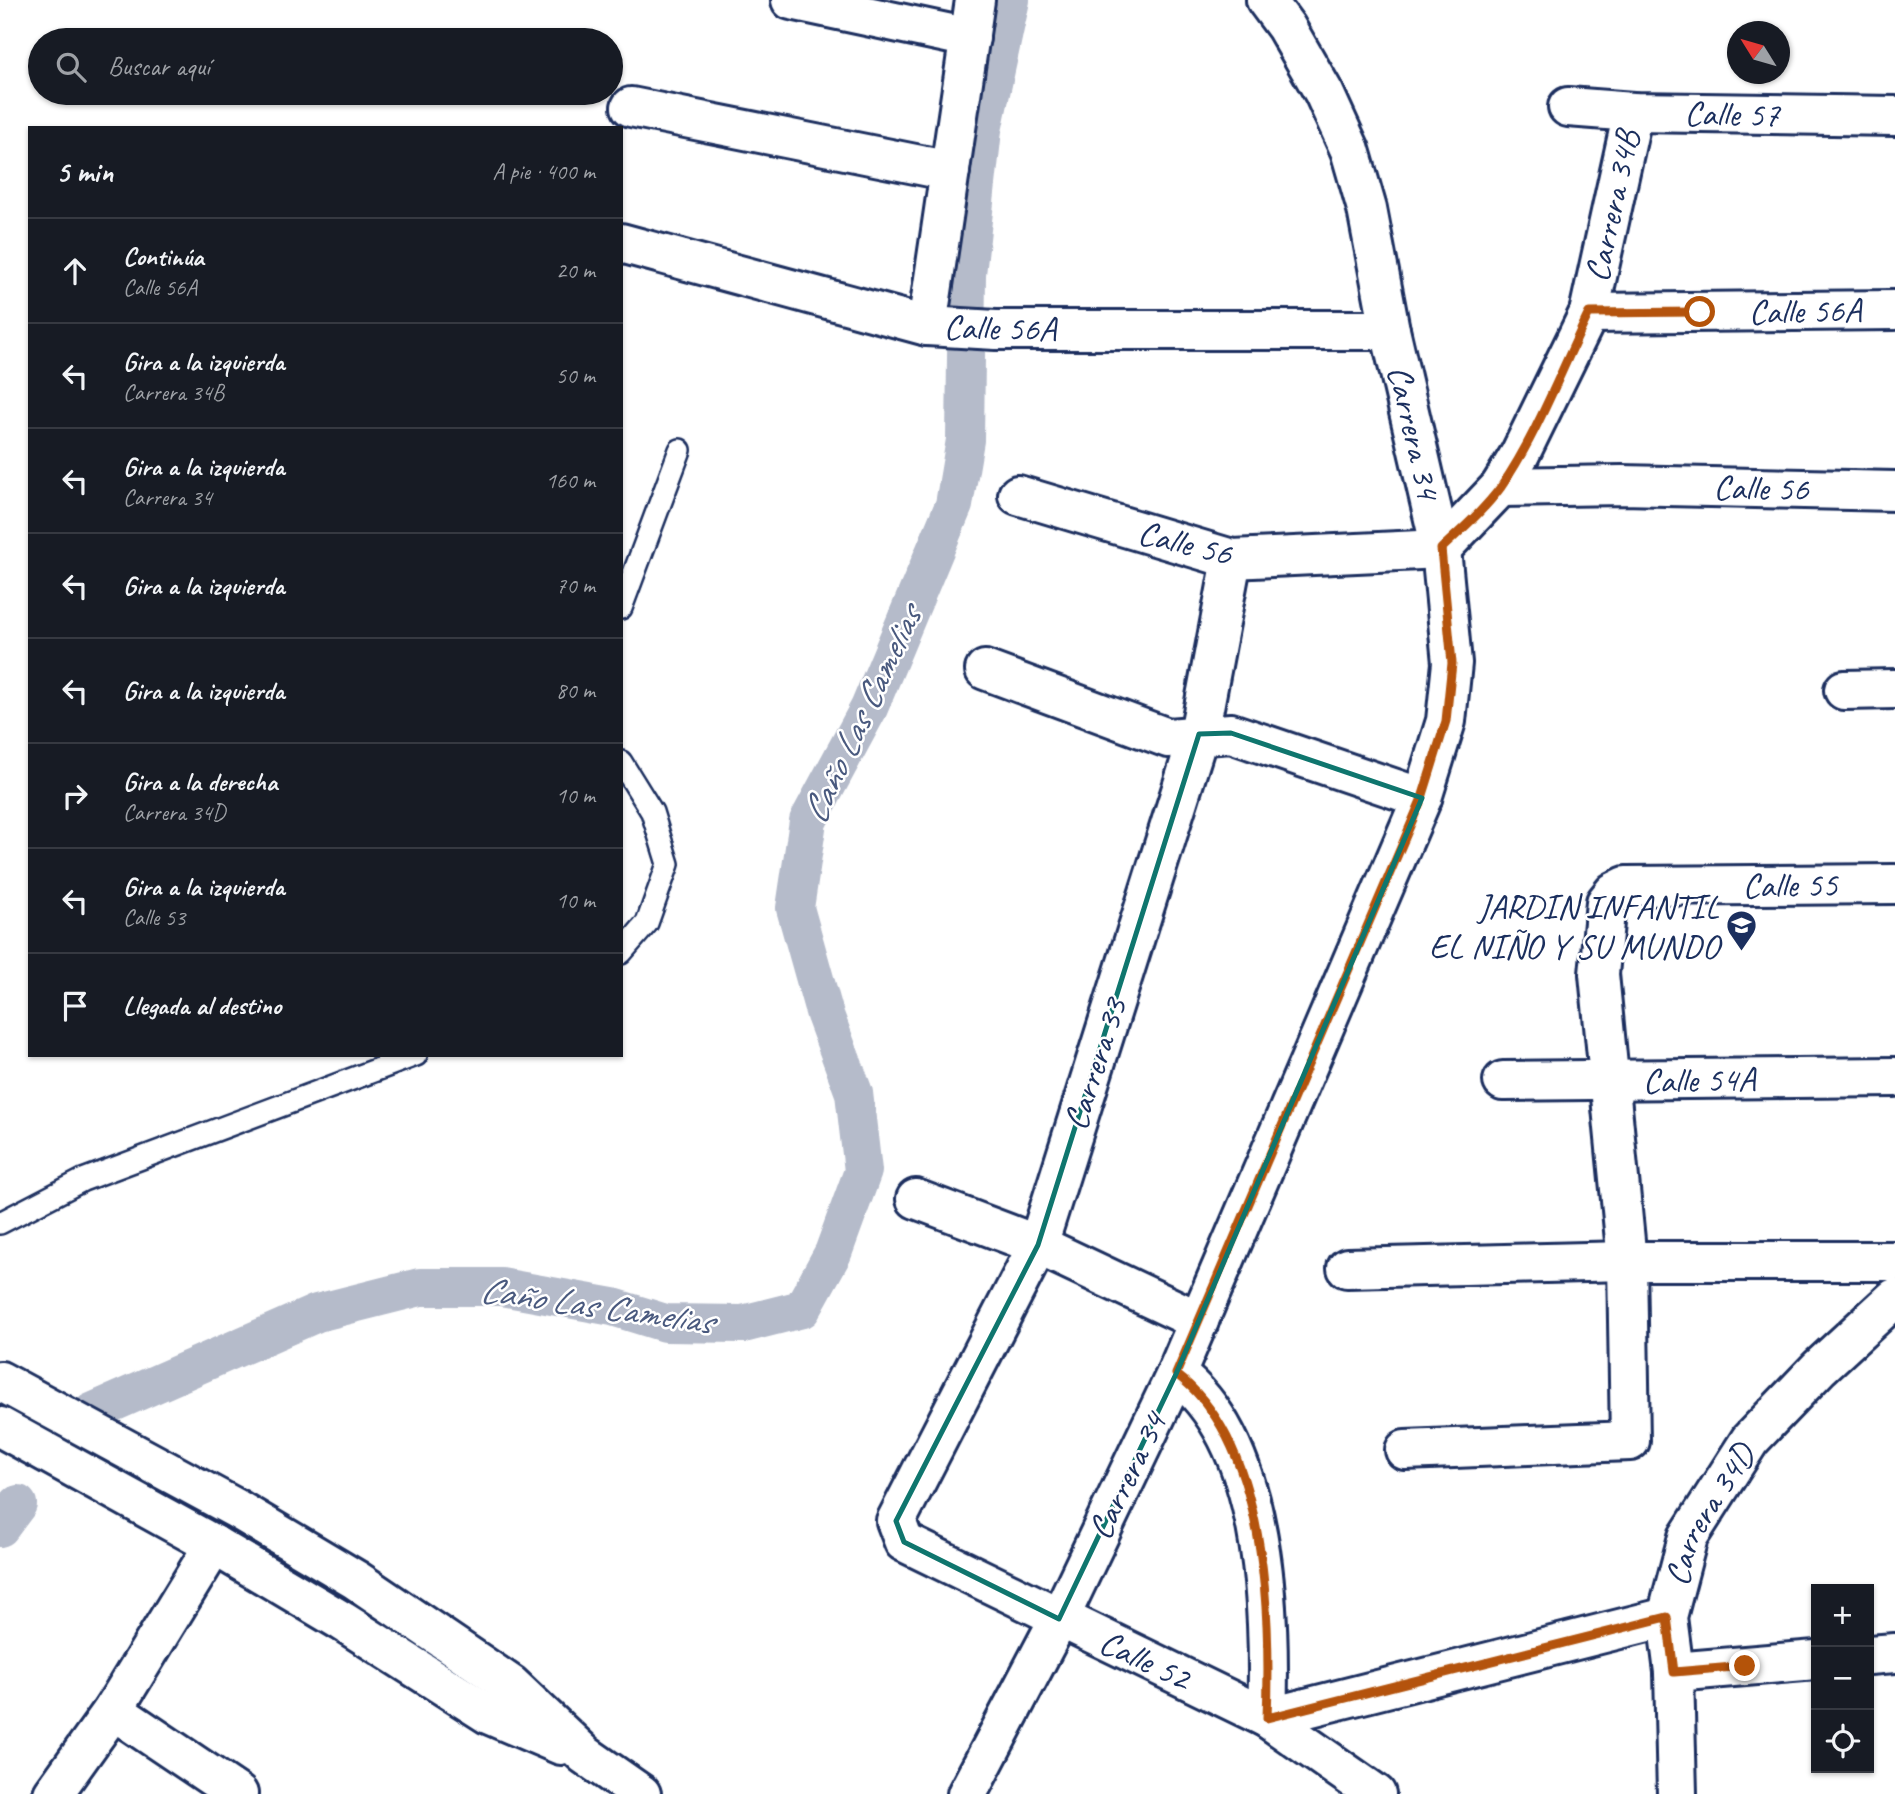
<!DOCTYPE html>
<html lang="es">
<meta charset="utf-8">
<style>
:root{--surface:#171b24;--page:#20242c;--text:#f1f3f6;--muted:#9ea1a6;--line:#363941}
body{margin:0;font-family:Caveat,sans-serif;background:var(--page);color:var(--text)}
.controls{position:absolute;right:21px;bottom:21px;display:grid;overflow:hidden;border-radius:0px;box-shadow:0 2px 5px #0004}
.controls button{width:63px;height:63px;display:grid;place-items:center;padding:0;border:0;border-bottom:2px solid var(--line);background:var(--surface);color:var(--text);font:35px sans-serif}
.compass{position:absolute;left:1727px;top:21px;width:63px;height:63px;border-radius:50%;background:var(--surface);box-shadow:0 2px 5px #0004;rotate:307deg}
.stop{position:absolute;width:21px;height:21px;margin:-16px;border:5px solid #b45309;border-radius:50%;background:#fff}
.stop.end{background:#b45309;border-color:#fff;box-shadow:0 2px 7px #0008}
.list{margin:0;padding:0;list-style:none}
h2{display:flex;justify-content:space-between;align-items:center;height:91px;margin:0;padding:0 28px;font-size:30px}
h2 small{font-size:23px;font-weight:400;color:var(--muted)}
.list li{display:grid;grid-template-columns:46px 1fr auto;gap:21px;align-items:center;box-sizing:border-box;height:105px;padding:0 28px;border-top:2px solid var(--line)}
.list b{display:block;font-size:26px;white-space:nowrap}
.list p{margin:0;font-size:23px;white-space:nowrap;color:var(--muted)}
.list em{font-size:23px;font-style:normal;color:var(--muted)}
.icon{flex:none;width:38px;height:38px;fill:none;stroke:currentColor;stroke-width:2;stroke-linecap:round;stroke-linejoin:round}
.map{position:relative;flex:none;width:1895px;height:1794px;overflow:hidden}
.search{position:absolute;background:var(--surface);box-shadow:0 2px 5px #0004;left:28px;top:28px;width:595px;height:77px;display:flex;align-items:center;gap:18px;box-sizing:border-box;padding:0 24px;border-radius:38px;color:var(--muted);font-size:26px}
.panel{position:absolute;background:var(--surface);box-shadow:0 2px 5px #0004;left:28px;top:126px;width:595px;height:931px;border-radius:0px}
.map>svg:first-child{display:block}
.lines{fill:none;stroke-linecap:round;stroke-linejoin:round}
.canal{stroke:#b5bbca;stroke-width:38}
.service-casing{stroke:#1b2f5e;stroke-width:26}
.minor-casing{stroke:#1b2f5e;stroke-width:44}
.secondary-casing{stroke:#1b2f5e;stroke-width:44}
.service{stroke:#fff;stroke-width:21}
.minor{stroke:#fff;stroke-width:38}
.secondary{stroke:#fff;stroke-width:38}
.route{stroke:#b45309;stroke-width:9}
.marked{fill:none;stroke:#0f766e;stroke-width:5;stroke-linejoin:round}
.labels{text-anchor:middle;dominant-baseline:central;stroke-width:5;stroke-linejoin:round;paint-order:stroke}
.street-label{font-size:35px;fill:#1b2f5e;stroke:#fff}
.poi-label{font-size:35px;fill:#1b2f5e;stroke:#fff;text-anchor:end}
.water-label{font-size:37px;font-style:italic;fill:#49597e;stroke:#fff}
</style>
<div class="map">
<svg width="1895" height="1794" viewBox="0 0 1895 1794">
<rect width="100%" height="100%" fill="#fff"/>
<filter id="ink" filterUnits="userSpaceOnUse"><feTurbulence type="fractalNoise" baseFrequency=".0143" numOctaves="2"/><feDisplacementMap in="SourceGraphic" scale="14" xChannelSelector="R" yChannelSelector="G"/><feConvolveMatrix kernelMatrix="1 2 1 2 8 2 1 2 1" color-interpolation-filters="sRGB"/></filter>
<g filter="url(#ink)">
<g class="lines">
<g class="canal">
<path d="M92 1412 317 1313 420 1287H501L613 1307 665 1323 743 1324 802 1309 833 1253 863 1171 854 1093 825 1015 795 908 808 821 869 708 954 505 965 440 967 274 983 130 1011 0"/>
<path d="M0 1528 18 1504"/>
</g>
<defs>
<g id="service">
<path d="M621 608 680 450"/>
<path d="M621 762 652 812 668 864 647 923 621 953"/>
<path d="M0 1223 83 1180 416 1055"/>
</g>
<g id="minor">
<path d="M791 0 970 38"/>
<path d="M631 107 950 171"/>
<path d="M1568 107 1633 112 1895 116"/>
<path d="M621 243 927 326 996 330H1390"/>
<path d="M1589 313 1895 310"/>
<path d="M927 326 975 0"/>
<path d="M1500 487 1622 485 1895 491"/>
<path d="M1018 495 1232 559 1441 549 1500 487 1520 454 1589 313 1633 112"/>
<path d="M1232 559 1199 734 1038 1245 896 1521 904 1542 1267 1718 1376 1794"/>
<path d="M985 670 1168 738 1231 733 1422 798"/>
<path d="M1844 690 1895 689"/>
<path d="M1503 1081 1895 1077"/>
<path d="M916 1199 1038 1245 1199 1321"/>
<path d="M1347 1268 1627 1261H1895"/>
<path d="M1176 1374C1267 1442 1271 1614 1267 1718L1667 1617"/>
<path d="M1405 1450 1630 1441 1627 1261 1599 974 1606 902 1614 892 1626 886 1895 884"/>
<path d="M1869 1655 1895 1653"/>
<path d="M1674 1672 1816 1660"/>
<path d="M113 1710 238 1794"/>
<path d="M53 1794 113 1710 214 1545"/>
<path d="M967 1794 1059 1619 1176 1374 1422 798 1446 721 1452 663 1441 549 1390 330 1367 209 1350 150 1324 93 1286 27 1266 0"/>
<path id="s1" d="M1677 1794 1674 1672 1667 1617 1688 1537 1750 1440 1819 1368 1895 1298"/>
</g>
<g id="secondary">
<path d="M0 1381 235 1508 356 1580 511 1685 585 1755 641 1794"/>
<path d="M0 1427 214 1545 342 1621 488 1714 561 1745"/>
</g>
</defs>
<use href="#service" class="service-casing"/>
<use href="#minor" class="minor-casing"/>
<use href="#secondary" class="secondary-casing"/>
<use href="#service" class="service"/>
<use href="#minor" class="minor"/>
<use href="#secondary" class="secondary"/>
</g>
</g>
<g class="lines" filter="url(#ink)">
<path class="route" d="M1700 312 1589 313C1561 370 1537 435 1501 487 1484 510 1462 529 1441 549L1452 663 1446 721 1422 798 1176 1374C1267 1442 1271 1614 1267 1718L1667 1617 1674 1672 1745 1666"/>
</g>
<path class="marked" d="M1231 733 1422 798 1176 1374 1059 1619 904 1542 896 1521 1038 1245 1199 734Z"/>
<defs>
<symbol id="school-pin" viewBox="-11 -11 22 30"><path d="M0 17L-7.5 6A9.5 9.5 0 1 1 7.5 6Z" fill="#1b2f5e" stroke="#fff"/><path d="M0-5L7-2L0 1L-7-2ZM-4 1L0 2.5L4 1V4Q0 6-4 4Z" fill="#fff"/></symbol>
</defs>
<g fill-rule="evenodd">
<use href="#school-pin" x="1724" y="908" width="35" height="47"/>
</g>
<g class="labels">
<g class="street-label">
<text transform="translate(1732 114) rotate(1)">Calle 57</text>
<text transform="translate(1612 206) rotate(-78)">Carrera 34B</text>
<text transform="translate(1805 311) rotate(-1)">Calle 56A</text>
<text transform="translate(1000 328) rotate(1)">Calle 56A</text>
<text transform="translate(1414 432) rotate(77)">Carrera 34</text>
<text transform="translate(1761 488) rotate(1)">Calle 56</text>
<text transform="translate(1185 543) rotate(14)">Calle 56</text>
<text transform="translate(1790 885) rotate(-1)">Calle 55</text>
<text transform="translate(1095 1064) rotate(-72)">Carrera 33</text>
<text transform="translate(1699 1080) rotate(-1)">Calle 54A</text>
<text transform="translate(1127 1476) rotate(-64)">Carrera 34</text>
<text stroke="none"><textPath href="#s1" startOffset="289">Carrera 34D</textPath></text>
<text transform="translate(1145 1660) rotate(25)">Calle 52</text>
</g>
<g class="poi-label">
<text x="1719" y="906">JARDIN INFANTIL<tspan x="1719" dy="40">EL NIÑO Y SU MUNDO</tspan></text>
</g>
<g class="water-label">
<text transform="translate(861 715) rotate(-65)">Caño Las Camelias</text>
<text transform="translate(596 1305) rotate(8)">Caño Las Camelias</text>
</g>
</g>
</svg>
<div class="controls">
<button>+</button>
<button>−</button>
<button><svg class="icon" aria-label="locate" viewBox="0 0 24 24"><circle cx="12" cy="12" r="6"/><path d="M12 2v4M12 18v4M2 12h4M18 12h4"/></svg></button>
</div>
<svg class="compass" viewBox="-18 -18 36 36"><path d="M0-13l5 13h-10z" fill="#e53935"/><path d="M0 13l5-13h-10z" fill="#9ea1a6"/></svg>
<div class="stop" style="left:1700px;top:312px"></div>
<div class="stop end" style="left:1745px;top:1666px"></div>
<div class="search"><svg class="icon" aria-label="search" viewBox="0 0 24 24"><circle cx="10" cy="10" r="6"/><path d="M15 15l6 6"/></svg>Buscar aquí</div>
<section class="panel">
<h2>5 min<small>A pie · 400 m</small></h2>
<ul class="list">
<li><svg class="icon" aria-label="ahead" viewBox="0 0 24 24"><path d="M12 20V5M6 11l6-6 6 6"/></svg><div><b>Continúa</b><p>Calle 56A</p></div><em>20 m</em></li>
<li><svg class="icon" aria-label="left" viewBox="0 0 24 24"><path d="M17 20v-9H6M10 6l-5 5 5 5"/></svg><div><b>Gira a la izquierda</b><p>Carrera 34B</p></div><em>50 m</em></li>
<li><svg class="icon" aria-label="left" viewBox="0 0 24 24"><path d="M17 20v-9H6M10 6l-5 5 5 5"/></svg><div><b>Gira a la izquierda</b><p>Carrera 34</p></div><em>160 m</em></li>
<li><svg class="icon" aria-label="left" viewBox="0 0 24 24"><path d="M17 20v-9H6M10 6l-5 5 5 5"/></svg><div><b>Gira a la izquierda</b></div><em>70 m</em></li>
<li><svg class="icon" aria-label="left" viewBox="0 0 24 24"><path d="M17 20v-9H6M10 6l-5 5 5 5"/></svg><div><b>Gira a la izquierda</b></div><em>80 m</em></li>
<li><svg class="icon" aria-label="right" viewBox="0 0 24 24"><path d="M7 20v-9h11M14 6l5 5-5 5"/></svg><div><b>Gira a la derecha</b><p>Carrera 34D</p></div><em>10 m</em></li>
<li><svg class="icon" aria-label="left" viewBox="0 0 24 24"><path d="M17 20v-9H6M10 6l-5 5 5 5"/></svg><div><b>Gira a la izquierda</b><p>Calle 53</p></div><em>10 m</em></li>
<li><svg class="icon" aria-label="arrive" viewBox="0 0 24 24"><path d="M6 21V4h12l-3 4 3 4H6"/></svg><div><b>Llegada al destino</b></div></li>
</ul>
</section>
</div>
